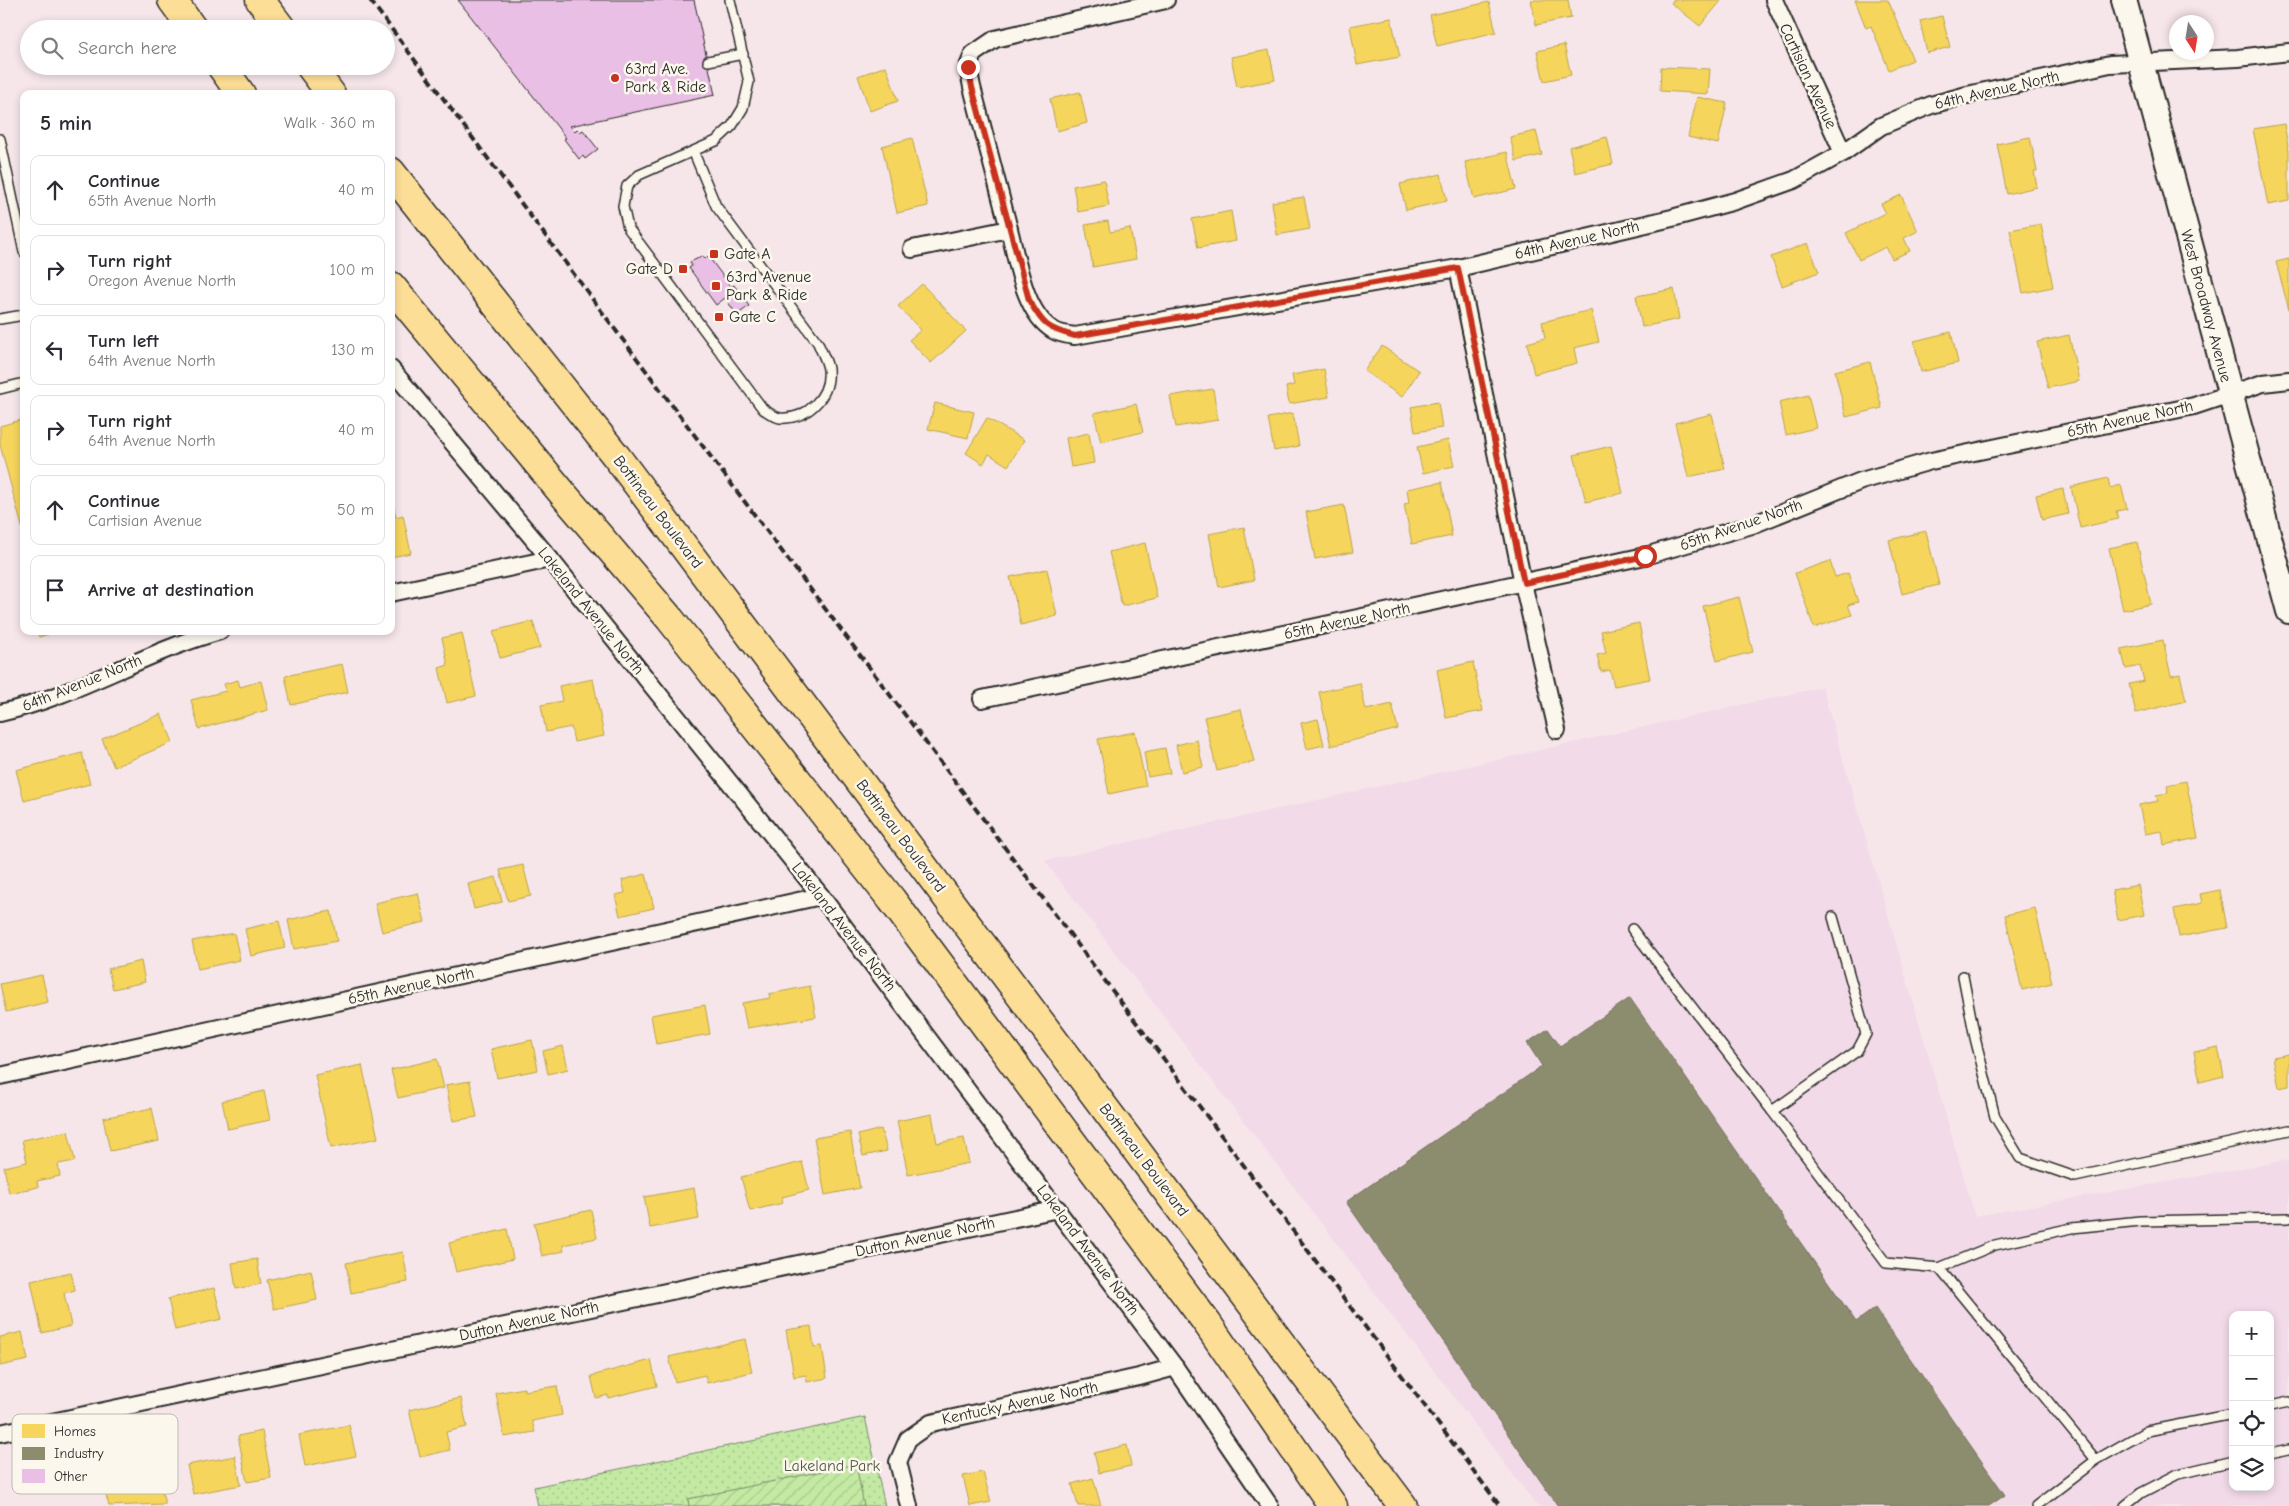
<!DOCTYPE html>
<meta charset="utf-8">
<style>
:root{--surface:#fff;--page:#f7f7f7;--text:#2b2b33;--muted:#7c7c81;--line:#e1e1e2}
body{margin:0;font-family:"Comic Neue",sans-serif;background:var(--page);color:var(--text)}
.controls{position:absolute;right:15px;bottom:15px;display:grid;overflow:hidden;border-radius:10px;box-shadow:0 2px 8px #0003}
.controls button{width:45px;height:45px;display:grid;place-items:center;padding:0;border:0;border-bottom:1px solid var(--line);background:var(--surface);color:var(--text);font:25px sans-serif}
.compass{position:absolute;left:2169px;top:15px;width:45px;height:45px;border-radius:50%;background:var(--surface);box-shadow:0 2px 8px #0003;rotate:168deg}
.stop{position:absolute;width:15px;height:15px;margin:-11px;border:4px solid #c8321e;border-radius:50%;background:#fff}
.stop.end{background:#c8321e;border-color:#fff;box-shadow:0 1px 5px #0008}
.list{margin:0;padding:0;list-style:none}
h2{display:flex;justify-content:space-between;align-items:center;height:65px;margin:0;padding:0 20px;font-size:21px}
h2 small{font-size:16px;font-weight:400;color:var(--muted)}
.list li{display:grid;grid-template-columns:32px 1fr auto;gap:15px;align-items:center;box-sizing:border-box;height:70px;margin:0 10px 10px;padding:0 10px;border:1px solid var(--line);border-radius:10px}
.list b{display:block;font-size:19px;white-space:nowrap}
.list p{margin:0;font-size:16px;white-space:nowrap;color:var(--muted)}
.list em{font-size:16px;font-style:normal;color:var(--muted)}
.icon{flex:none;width:28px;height:28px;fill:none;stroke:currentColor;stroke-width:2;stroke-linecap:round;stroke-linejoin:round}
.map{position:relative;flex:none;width:2289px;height:1506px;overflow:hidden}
.search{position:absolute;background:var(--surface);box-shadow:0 2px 8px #0003;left:20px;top:20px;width:375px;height:55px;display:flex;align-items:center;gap:12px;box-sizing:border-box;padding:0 18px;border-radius:28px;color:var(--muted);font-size:19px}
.panel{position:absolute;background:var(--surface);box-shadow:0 2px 8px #0003;left:20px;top:90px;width:375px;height:545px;border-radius:10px}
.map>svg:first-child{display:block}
.built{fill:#f2dae8;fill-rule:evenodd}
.park{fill:url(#park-dots);stroke:#778a67}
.garden{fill:url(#garden-furrows);stroke:#778a67}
.homes{fill:#f6d55c;stroke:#b9a24d}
.industry{fill:#8c8c6e;stroke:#6f6f5a}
.building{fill:#eabfe5;stroke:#2b2b2b}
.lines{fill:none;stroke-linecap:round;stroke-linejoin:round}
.lane-casing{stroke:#2b2b2b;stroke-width:12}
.street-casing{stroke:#2b2b2b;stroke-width:20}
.secondary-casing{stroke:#2b2b2b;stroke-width:28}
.highway-casing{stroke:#2b2b2b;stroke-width:31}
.lane{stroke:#fbf7ec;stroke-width:9}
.street{stroke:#fbf7ec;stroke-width:16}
.secondary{stroke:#fbf7ec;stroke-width:24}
.highway{stroke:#fdde96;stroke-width:28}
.rail{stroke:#2b2b2b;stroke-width:4;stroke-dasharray:8 4;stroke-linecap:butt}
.route{stroke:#c8321e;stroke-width:6}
.poi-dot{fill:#c8321e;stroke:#fbf7ec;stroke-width:2}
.labels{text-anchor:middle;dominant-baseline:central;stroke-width:5;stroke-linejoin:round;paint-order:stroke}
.poi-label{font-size:16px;fill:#2b2b2b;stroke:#fbf7ec;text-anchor:start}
.street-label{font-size:16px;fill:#2b2b2b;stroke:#fbf7ec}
.park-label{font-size:16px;fill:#515a49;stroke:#fbf7ec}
.key{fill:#fbf7ec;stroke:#bdbab2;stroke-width:1}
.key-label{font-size:14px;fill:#2b2b2b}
</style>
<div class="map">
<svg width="2289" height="1506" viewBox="0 0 2289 1506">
<defs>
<pattern id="park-dots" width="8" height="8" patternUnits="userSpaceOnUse" patternTransform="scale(1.25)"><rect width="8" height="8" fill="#c3e9a3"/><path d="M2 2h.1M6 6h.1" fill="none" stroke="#a8c88c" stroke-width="1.8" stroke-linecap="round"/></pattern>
<pattern id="garden-furrows" width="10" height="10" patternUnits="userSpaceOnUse" patternTransform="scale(1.25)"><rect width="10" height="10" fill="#c3e9a3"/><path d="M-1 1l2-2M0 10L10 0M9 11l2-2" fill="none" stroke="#a8c88c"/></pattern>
</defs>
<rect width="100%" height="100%" fill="#f6e6ea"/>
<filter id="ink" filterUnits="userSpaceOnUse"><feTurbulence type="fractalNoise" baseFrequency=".02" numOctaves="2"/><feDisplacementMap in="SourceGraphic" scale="10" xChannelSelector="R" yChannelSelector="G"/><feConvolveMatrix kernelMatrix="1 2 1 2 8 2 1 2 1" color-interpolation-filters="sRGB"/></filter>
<g filter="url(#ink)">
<path class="built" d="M1822 687 1975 1216 2289 1160V1506H1537L1045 861ZM2233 1315H2270V1487H2233Z"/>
<path class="park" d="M865 1417 885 1506H538L534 1487Z"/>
<path class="garden" d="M856 1464 864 1506H689L688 1499Z"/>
<g class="homes">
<path d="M1531 0H1568L1571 18 1536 25Z"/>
<path d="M1674 0H1720L1721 1 1700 26 1671 3Z"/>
<path d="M1855 0H1888L1913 60 1889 70 1871 26 1866 28Z"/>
<path d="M1489 2 1496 32 1437 46 1430 15Z"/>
<path d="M1942 16 1950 47 1927 53 1920 21Z"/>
<path d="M1391 18 1400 57 1357 65 1350 26Z"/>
<path d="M1564 45 1571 75 1544 81 1537 51Z"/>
<path d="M1269 50 1275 80 1237 87 1231 57Z"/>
<path d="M886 66 898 101 870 111 858 76Z"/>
<path d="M1661 67 1710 69 1708 94 1660 91Z"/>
<path d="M1080 92 1087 123 1057 131 1050 99Z"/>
<path d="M1697 97 1727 103 1718 144 1688 137Z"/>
<path d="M2284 124 2289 151V201L2268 205 2253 129Z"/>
<path d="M1536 131 1542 155 1516 161 1510 137Z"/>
<path d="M1607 137 1613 164 1575 173 1569 147Z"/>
<path d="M2030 137 2037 171H2034L2037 187 2007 194 1997 144Z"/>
<path d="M912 138 928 206 897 213 882 146Z"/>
<path d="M1507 152 1516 189 1474 199 1465 162Z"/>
<path d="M1441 174 1447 201 1406 210 1400 184Z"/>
<path d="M1104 180 1109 206 1078 212 1073 186Z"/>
<path d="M1901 195 1918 231 1904 238 1910 251 1892 259 1886 247 1859 260 1846 233 1886 213 1881 204Z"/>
<path d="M1304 197 1310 229 1277 235 1272 202Z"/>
<path d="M1231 211 1236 241 1198 248 1192 219Z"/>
<path d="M1108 221 1110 232 1130 228 1136 259 1093 267 1085 225Z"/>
<path d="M2041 224 2053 287 2023 293 2010 230Z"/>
<path d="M1808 243 1819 272 1782 286 1771 257Z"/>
<path d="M2289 259V310L2276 262Z"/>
<path d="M922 284 966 331 931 363 909 340 921 330 898 306Z"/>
<path d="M1674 289 1679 319 1642 327 1636 296Z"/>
<path d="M1591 310 1599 342 1574 348 1577 363 1534 374 1527 343 1545 338 1542 322Z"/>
<path d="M1951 332 1958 363 1921 372 1914 341Z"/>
<path d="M2069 335 2079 381 2048 388 2037 342Z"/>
<path d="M1382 346 1419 371 1402 397 1364 371Z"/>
<path d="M1870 362 1882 408 1846 417 1835 371Z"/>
<path d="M1324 369 1329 397 1289 404 1286 387 1294 385 1292 375Z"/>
<path d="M1213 389 1218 420 1176 427 1170 396Z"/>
<path d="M1808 395 1816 428 1786 435 1779 402Z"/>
<path d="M1438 402 1442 428 1415 432 1411 407Z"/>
<path d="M935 403 974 412 968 438 928 429Z"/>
<path d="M1136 404 1143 432 1101 442 1094 413Z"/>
<path d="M1293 413 1299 446 1274 451 1268 418Z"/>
<path d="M1712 414 1725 469 1688 477 1675 423Z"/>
<path d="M987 418 1024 440 1008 466 989 454 983 464 966 453Z"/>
<path d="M24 419V534L0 445V426Z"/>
<path d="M1089 433 1094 463 1071 467 1066 438Z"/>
<path d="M1448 440 1454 466 1423 473 1417 447Z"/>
<path d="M1611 446 1623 493 1586 502 1574 455Z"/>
<path d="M2108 478 2110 488 2121 485 2127 509 2116 511 2118 519 2080 528 2071 487Z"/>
<path d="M1442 482 1452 536 1412 544 1404 504 1409 503 1407 489Z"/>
<path d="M2063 489 2068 514 2042 520 2036 495Z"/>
<path d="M391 493 396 517 403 515 411 553 391 557Z"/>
<path d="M1344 505 1353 552 1315 559 1306 512Z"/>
<path d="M1244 527 1254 580 1219 587 1209 534Z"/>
<path d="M1926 531 1939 585 1902 594 1889 540Z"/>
<path d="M2137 542 2151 604 2123 610 2109 548Z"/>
<path d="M1145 543 1157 598 1122 606 1109 552Z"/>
<path d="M1830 561 1835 577 1848 573 1858 602 1848 605 1852 615 1814 628 1795 573Z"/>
<path d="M1047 569 1057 616 1021 625 1010 577Z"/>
<path d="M1739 597 1753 652 1717 661 1703 606Z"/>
<path d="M533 621 540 648 500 658 493 631Z"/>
<path d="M1639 623 1650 679 1614 686 1610 670 1601 672 1597 655 1606 653 1601 631Z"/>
<path d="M37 631H58L39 637Z"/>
<path d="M462 633 476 696 447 703 439 668 448 665 442 638Z"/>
<path d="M2163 640 2171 676 2180 674 2186 701 2136 713 2129 684 2144 681 2140 666 2126 669 2121 649Z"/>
<path d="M1473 662 1483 711 1446 718 1437 670Z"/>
<path d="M342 664 348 692 291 705 285 676Z"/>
<path d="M593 679 604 736 574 742 571 727 546 732 541 705 562 701 559 686Z"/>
<path d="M238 680 240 687 261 681 268 710 199 729 191 700 226 691 224 684Z"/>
<path d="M1360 683 1366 710 1392 704 1398 729 1331 746 1319 692Z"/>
<path d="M1241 709 1254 762 1217 771 1204 717Z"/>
<path d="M161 714 173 742 114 767 102 739Z"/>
<path d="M1318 719 1324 745 1307 749 1301 723Z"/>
<path d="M1135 732 1146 786 1109 794 1098 739Z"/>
<path d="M1197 740 1203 767 1182 772 1176 745Z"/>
<path d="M1165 748 1170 773 1148 777 1144 752Z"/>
<path d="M82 753 90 784 24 801 16 770Z"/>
<path d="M2186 781 2198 838 2164 845 2162 831 2145 834 2139 805 2158 801 2156 795 2168 793 2167 785Z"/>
<path d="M523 865 531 896 508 901 500 870Z"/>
<path d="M646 874 654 908 620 916 615 895 625 893 622 880Z"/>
<path d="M496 877 502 902 474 909 468 884Z"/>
<path d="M2138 885 2144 915 2118 920 2112 890Z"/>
<path d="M2220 890 2227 928 2179 937 2174 909 2202 903 2200 894Z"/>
<path d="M418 893 425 922 382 932 375 903Z"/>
<path d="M2035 908 2052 983 2022 990 2005 915Z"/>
<path d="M331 911 337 941 294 949 288 920Z"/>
<path d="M279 921 285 948 251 956 245 929Z"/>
<path d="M234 933 240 960 198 969 192 941Z"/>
<path d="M141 961 145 982 113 989 108 969Z"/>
<path d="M42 975 48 1002 6 1012 0 984Z"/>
<path d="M810 986 816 1017 747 1028 742 1003 770 998 769 994Z"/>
<path d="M705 1005 710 1034 656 1044 651 1015Z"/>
<path d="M532 1040 538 1070 497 1078 491 1049Z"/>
<path d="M563 1046 568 1069 548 1074 543 1051Z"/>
<path d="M2218 1047 2224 1076 2200 1082 2194 1052Z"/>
<path d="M2289 1054V1086L2279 1088 2273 1057Z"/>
<path d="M437 1059 444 1088 398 1098 391 1070Z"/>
<path d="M362 1065 378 1138 331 1148 315 1075Z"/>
<path d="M470 1081 477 1117 453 1121 446 1085Z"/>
<path d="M264 1091 270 1120 228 1129 222 1101Z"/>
<path d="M152 1108 159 1141 110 1151 103 1118Z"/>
<path d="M932 1114 937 1143 964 1138 969 1163 908 1175 897 1121Z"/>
<path d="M881 1129 887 1151 863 1156 858 1135Z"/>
<path d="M68 1131 75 1161 58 1164 60 1176 37 1181 38 1187 9 1193 4 1167 27 1162 22 1140Z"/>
<path d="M850 1132 860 1188 825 1195 814 1138Z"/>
<path d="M802 1162 809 1190 782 1197 783 1203 750 1211 741 1177Z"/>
<path d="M694 1188 699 1219 650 1228 644 1197Z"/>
<path d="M591 1210 597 1238 563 1245 564 1251 542 1256 534 1223Z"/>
<path d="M507 1229 513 1259 456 1272 449 1243Z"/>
<path d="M403 1252 408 1282 351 1293 346 1263Z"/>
<path d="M257 1259 261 1284 236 1289 232 1263Z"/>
<path d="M311 1270 317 1300 274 1309 267 1280Z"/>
<path d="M71 1272 75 1290 64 1293 71 1326 42 1333 31 1281Z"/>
<path d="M214 1288 222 1319 175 1330 168 1299Z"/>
<path d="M811 1326 814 1347 822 1346 827 1378 807 1382 806 1375 794 1377 786 1330Z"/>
<path d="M22 1332 28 1360 0 1366V1337Z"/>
<path d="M745 1339 752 1372 707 1383 705 1375 675 1382 669 1357Z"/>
<path d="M651 1360 657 1386 608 1398V1395L596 1398 591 1376Z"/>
<path d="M557 1386 562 1415 532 1421 535 1432 504 1437 496 1393 524 1388V1391Z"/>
<path d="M461 1398 467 1427 446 1432 450 1450 420 1457 409 1410Z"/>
<path d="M349 1425 356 1456 305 1466 299 1435Z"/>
<path d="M262 1431 271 1478 247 1482 238 1436Z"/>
<path d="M1127 1445 1131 1466 1099 1473 1094 1453Z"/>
<path d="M235 1456 241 1485 193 1494 187 1465Z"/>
<path d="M157 1471 165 1504 109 1506 103 1484Z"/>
<path d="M983 1472 991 1502 970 1506 963 1476Z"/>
<path d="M1093 1478 1101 1506H1078L1072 1484Z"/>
</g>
<path class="industry" d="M1630 998 1856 1322 1875 1308 2005 1495 1989 1506H1558L1346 1202 1542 1066 1527 1043 1548 1029 1560 1046Z"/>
<g class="building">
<path d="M458 0H694L715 95 570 126 575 131 577 129 580 132 583 130 598 149 585 159 583 156 579 159 564 139 566 138Z"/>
<path d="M703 256 705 259 708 256 731 287 734 285 749 306 737 315 725 298 716 305 689 268 692 266 690 262Z"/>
</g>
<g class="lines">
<defs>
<g id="lane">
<path d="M708 61 743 54"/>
<path d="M0 139 24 252"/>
<path d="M694 153 716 206 818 343C821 351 827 361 828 369 831 396 807 420 780 418 774 417 768 412 763 409L628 228 623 206 627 186 639 175 716 141 732 126 743 108 749 82 730 0"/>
<path d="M0 319 24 315"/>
<path d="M0 389 24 383"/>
<path d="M1833 917 1866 1034 1857 1051 1772 1111 1886 1263 1940 1268"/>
<path d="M1632 929 1772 1111"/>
<path d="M1963 976 1975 1038 1995 1117 2020 1158 2075 1177 2289 1130"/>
<path d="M2270 1406 2289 1402"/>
<path d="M2233 1414 2147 1431 2096 1460 1939 1268 1995 1245 2072 1228 2140 1221 2289 1218"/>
<path d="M2270 1454 2289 1450"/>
<path d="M2036 1506 2096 1460"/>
<path d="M2125 1506 2141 1493 2178 1474 2233 1461"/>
</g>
<g id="street">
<path d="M1774 0 1843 153"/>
<path d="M1009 229 972 87 968 67 973 54 995 39 1166 0"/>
<path d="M912 249 1009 229C1017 259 1024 313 1053 330 1059 334 1068 335 1075 336L1458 268 1672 218 1735 201 1794 180 1843 153 1881 126 1931 105 1967 95 2110 64 2238 58 2289 52"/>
<path d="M1458 268 1523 583 1557 730"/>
<path d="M391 369 550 559 821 896 1175 1367 1270 1506"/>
<path d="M391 593 550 559"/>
<path d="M982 699 1645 556 1752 525 1861 481 1931 461 2194 406 2263 383 2289 380"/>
<path d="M0 713C77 696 144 652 220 631"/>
<path d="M0 1076 821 896"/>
<path d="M0 1433 1058 1209"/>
<path d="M909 1506 898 1462 908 1439 931 1423 1139 1377 1175 1367"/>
</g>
<path id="secondary" d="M2124 0 2289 611"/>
<g id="highway">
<path d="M172 0 193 29"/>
<path d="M260 0 282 29"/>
<path d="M221 66 241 94"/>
<path d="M310 66 331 94"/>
<path d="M391 172 616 456 1403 1506"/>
<path d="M391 286 564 495 670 619 892 900 1207 1323 1333 1506"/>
</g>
</defs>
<use href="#lane" class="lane-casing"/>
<use href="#street" class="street-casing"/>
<use href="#secondary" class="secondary-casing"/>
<use href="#highway" class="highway-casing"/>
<use href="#lane" class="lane"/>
<use href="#street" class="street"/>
<use href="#secondary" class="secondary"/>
<use href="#highway" class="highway"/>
<path class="rail" d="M370 0 617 332 1500 1506"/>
</g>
</g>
<g class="lines" filter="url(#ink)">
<path class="route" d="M968 67 972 87 1029 300C1043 325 1047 329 1075 336L1458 268 1524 583 1645 556"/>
</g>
<g class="poi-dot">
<circle cx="615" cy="78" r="5"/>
<rect x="709" y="249" width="10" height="10" rx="2.5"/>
<rect x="678" y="264" width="10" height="10" rx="2.5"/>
<rect x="711" y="281" width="10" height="10" rx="2.5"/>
<rect x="714" y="312" width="10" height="10" rx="2.5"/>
</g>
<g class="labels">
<g class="poi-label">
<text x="625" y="69">63rd Ave.<tspan x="625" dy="18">Park &amp; Ride</tspan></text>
<text x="724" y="254">Gate A</text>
<text x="673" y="269" text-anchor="end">Gate D</text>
<text x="726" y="277">63rd Avenue<tspan x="726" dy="18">Park &amp; Ride</tspan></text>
<text x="729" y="317">Gate C</text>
</g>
<g class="street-label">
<text transform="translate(1808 76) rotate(65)">Cartisian Avenue</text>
<text transform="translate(1997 90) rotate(-13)">64th Avenue North</text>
<text transform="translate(1577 240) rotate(-13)">64th Avenue North</text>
<text transform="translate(2206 306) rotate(75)">West Broadway Avenue</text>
<text transform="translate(2130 419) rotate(-12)">65th Avenue North</text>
<text transform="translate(658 512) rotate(53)">Bottineau Boulevard</text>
<text transform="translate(1741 525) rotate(-19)">65th Avenue North</text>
<text transform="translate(591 611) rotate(51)">Lakeland Avenue North</text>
<text transform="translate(1347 621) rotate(-12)">65th Avenue North</text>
<text transform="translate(82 683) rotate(-22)">64th Avenue North</text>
<text transform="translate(901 836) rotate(53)">Bottineau Boulevard</text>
<text transform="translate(844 927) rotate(52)">Lakeland Avenue North</text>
<text transform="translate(411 986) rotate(-12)">65th Avenue North</text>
<text transform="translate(1144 1160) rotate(53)">Bottineau Boulevard</text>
<text transform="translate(925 1237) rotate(-12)">Dutton Avenue North</text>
<text transform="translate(1088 1250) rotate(53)">Lakeland Avenue North</text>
<text transform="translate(529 1321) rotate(-12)">Dutton Avenue North</text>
<text transform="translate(1020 1403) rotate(-12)">Kentucky Avenue North</text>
</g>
<g class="park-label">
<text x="832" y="1466">Lakeland Park</text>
</g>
</g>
<rect x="12" y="1414" width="166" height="80" rx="8" class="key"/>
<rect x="22" y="1424" width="23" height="14" fill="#f6d55c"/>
<rect x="22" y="1447" width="23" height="13" fill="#8c8c6e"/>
<rect x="22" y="1469" width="23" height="14" fill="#eabfe5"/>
<g class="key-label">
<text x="54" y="1436">Homes</text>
<text x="54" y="1458">Industry</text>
<text x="54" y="1481">Other</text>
</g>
</svg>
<div class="controls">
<button>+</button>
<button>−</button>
<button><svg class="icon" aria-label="locate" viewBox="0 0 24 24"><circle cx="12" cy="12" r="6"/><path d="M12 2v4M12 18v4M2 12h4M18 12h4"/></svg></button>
<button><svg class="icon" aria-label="layers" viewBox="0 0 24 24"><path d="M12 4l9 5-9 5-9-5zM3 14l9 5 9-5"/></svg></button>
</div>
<svg class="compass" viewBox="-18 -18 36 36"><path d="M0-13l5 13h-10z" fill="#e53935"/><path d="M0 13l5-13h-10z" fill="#7c7c81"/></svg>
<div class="stop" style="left:1645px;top:556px"></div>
<div class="stop end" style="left:968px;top:67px"></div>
<div class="search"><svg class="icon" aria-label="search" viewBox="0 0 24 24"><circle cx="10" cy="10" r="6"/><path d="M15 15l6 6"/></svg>Search here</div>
<section class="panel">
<h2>5 min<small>Walk · 360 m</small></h2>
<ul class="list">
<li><svg class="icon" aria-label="ahead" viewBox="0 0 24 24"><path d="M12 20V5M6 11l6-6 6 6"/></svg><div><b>Continue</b><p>65th Avenue North</p></div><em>40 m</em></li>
<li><svg class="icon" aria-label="right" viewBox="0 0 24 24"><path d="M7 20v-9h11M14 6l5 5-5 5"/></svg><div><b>Turn right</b><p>Oregon Avenue North</p></div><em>100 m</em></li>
<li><svg class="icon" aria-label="left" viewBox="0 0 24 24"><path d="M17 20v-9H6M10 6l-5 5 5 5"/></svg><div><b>Turn left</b><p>64th Avenue North</p></div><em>130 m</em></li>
<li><svg class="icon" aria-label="right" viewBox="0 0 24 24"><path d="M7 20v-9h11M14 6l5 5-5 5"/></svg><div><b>Turn right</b><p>64th Avenue North</p></div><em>40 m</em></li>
<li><svg class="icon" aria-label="ahead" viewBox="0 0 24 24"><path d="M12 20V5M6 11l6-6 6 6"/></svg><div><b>Continue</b><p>Cartisian Avenue</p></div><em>50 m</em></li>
<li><svg class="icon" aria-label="arrive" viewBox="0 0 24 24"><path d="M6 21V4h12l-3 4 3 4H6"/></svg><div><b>Arrive at destination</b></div></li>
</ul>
</section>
</div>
